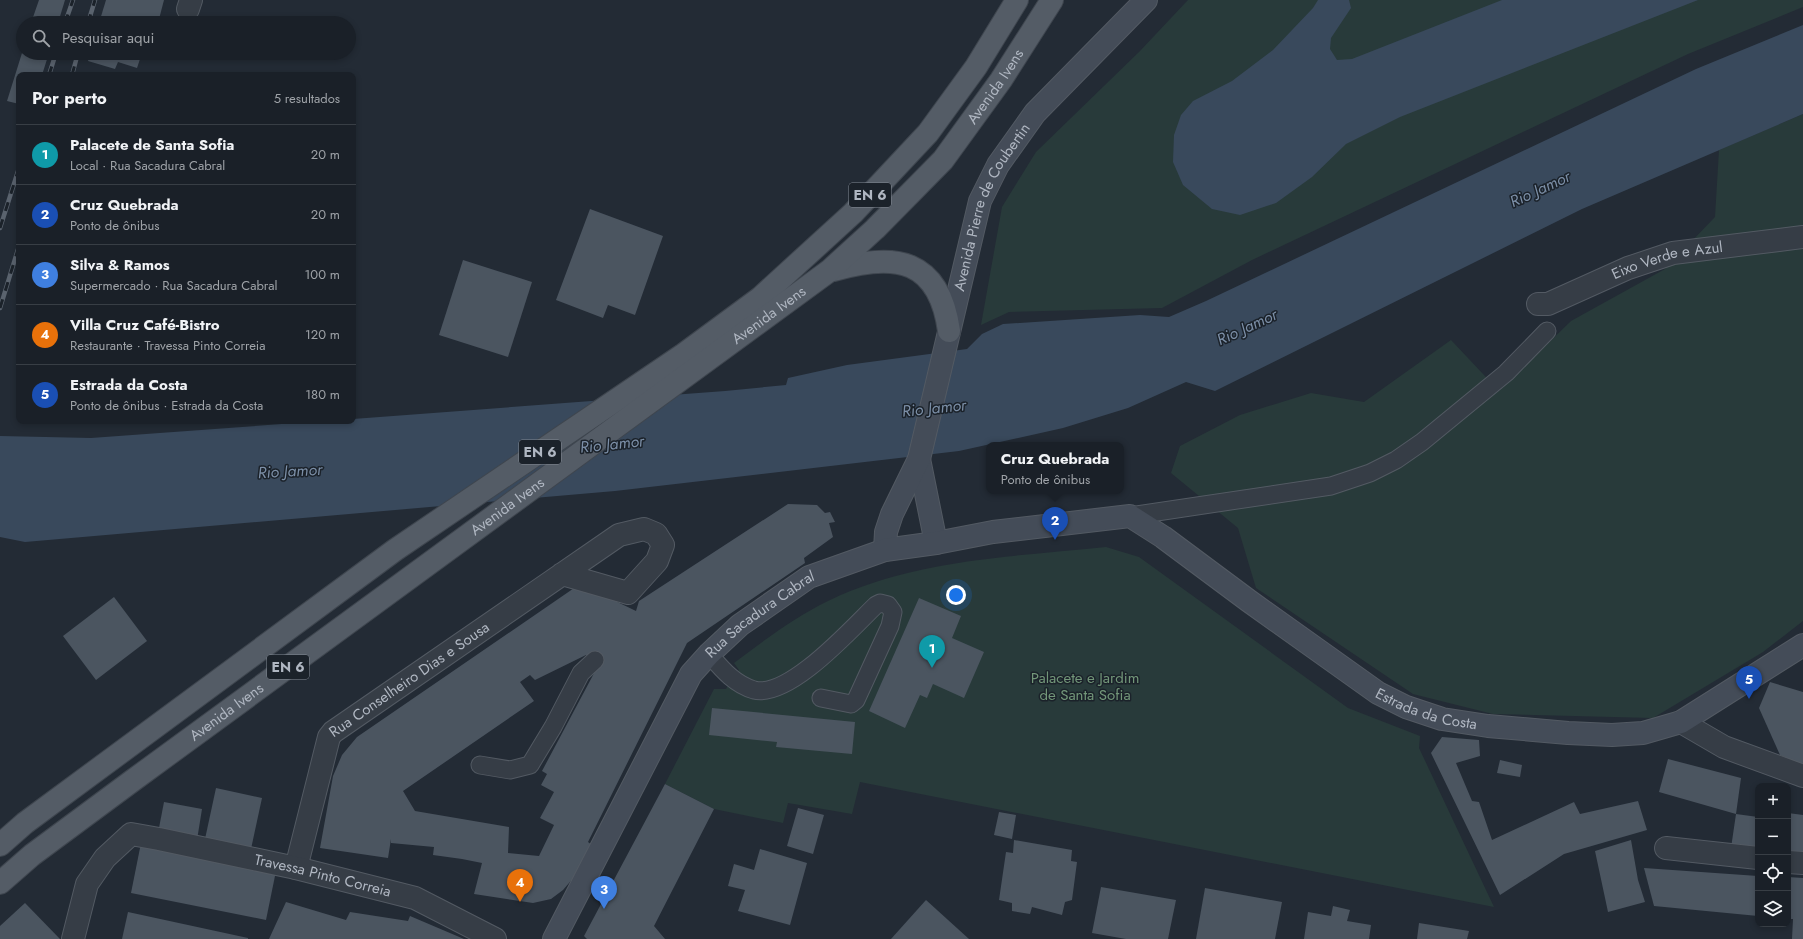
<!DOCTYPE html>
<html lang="pt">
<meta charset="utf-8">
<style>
:root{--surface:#1a2028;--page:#232830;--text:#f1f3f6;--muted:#9fa3a8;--line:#383e45;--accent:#d93025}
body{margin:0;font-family:Jost,sans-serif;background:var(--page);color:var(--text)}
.controls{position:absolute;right:12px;bottom:12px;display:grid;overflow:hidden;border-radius:8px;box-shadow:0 2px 6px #0003}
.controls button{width:36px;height:36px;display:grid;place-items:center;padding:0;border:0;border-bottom:1px solid var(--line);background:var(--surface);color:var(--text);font:20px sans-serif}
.you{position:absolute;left:956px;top:595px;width:14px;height:14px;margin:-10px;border:3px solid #fff;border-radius:50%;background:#1a73e8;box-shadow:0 0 0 6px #1a73e833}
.badge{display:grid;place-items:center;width:26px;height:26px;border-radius:50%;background:var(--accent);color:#fff;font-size:13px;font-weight:700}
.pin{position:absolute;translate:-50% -33px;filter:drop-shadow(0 1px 2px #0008)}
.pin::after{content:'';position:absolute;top:21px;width:14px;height:12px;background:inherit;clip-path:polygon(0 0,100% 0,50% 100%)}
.popup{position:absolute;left:986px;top:442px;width:138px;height:52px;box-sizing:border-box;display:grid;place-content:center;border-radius:8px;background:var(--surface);filter:drop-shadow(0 1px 3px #0005);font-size:13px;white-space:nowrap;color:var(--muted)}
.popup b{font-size:15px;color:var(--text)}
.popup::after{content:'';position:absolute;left:50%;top:100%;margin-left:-8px;border:8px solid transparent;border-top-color:var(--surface)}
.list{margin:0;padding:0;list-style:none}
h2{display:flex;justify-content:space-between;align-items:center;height:52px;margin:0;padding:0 16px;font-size:17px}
h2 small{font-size:13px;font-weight:400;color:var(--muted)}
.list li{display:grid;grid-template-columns:26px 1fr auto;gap:12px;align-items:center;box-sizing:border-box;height:60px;padding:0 16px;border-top:1px solid var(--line)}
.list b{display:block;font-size:15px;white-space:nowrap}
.list p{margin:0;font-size:13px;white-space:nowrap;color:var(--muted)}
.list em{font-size:13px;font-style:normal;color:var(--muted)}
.icon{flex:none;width:22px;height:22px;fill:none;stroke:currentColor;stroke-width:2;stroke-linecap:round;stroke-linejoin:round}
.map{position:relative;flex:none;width:1803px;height:939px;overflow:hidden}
.search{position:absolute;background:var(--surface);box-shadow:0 2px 6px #0003;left:16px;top:16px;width:340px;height:44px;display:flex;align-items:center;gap:10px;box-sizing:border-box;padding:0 14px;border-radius:22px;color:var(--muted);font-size:15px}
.panel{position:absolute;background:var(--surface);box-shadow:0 2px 6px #0003;left:16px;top:72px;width:340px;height:352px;border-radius:8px}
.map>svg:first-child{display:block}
.green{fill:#283a3a}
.water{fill:#39495c}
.building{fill:#4b5560;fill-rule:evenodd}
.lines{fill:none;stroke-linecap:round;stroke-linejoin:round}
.lane-casing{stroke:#535a63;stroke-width:19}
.street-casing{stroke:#535a63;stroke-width:24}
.secondary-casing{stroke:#535a63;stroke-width:24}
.primary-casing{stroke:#3f464f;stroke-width:24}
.lane{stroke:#363d46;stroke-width:17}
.street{stroke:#363d46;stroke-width:22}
.secondary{stroke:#444c58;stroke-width:22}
.primary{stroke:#545c66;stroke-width:22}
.rail-casing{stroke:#5a636e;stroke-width:4.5}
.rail{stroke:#1b222a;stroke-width:3;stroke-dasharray:9;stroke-linecap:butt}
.labels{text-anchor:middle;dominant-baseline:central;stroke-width:3;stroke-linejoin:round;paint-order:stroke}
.shield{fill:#1b222a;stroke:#838a94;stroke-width:1}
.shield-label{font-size:14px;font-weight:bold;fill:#b0b7c2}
.street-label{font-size:15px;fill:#b0b7c2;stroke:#1b222a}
.park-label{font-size:15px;fill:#729679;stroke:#1b222a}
.water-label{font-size:16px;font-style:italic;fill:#7c8fa7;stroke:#1b222a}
</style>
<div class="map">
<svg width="1803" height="939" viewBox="0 0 1803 939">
<rect width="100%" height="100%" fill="#232b35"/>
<g class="green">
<path d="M1188 0H1803V7L1688 54 1252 260 1162 308 1009 312 981 325 1002 207 1036 152 1140 51Z"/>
<path d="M1803 114V621L1763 652 1653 718 1493 714 1413 694 1256 588 1238 528 1171 473 1180 446 1240 415 1311 393 1364 402 1451 340 1499 391 1571 321 1665 269 1715 217 1719 150Z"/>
<path d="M1106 547 1139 557 1348 708 1420 736 1419 748 1494 907 860 782 852 814 788 803 783 823 714 809 665 784 714 689H726L732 678 739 670 734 663C763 641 795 617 828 601 914 559 1012 557 1106 547Z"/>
</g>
<g class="water">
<path d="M1318 0H1349L1351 8 1331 38 1330 49 1337 60 1352 59 1502 0H1698L1400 117 1346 144 1312 177 1276 203 1240 215 1212 209 1183 185 1173 162 1174 135 1181 115 1193 101 1232 81 1273 50 1313 8Z"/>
<path d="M1803 25V114L1582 209 1215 391 1186 382 1128 408 1063 428 959 451 615 491 25 542 0 537V436L91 438 323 421H353V419L725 391 786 385 788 378 847 365 967 349 982 334 1003 324 1140 315 1169 317 1206 301 1696 69Z"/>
</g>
<g class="building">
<path d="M39 0H65L58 23H31Z"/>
<path d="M106 0H164L158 23H99Z"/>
<path d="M22 53H49L42 75H19V104L7 101Z"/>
<path d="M90 53H142L137 68 118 62 115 69 88 61Z"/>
<path d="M590 209 663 236 635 315 608 305 603 318 556 300Z"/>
<path d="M463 260 532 282 508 357 439 335Z"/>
<path d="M788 504 817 505 825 513 830 512 835 522 829 523 833 537 804 558 805 563 687 643 588 842 592 845 575 876 563 890 551 899 533 903 474 894 482 863 462 859 433 855 434 847 391 843V839L388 858 320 848 333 776 342 755 357 737 580 584 636 611 639 601ZM586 655 600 662 542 771 547 774 541 785 554 792 540 818 554 825 539 856 508 853 509 827 415 811 403 791 534 701 520 682 530 675 535 680Z"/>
<path d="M114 597 147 641 96 680 63 636Z"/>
<path d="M919 598 961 616 952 638 984 652 964 698 933 684 927 698 920 695 905 728 869 711Z"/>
<path d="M1770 682 1803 692V765L1780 755 1759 708Z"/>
<path d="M712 708 855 722 852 754 776 747 777 742 709 735Z"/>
<path d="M1442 737 1479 740 1480 756 1456 763 1472 801 1479 802 1492 840 1574 802 1580 814 1638 801 1647 830 1564 854 1500 895 1431 753Z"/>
<path d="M1668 759 1741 778 1736 814 1659 792Z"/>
<path d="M1500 760 1522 765 1520 777 1497 773Z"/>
<path d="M665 784 714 809 654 926 665 939H587L584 936Z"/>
<path d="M216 788 262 798 251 849 205 839Z"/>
<path d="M164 802 202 809 197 840 158 833Z"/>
<path d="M798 808 824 815 813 854 787 846Z"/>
<path d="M999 812 1016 815 1012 839 994 835Z"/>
<path d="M1788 813 1803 815V858L1788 856Z"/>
<path d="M1736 814 1758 817V852L1731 848Z"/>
<path d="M1014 840 1072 850 1071 861 1077 862 1072 900 1065 902 1062 915 1032 907 1030 914 1012 911V903L999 900 1006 852 1013 853Z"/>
<path d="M1631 840 1638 880 1645 902 1608 912 1595 851Z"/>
<path d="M141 843 276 871 266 920 131 893Z"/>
<path d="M760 849 807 863 790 925 738 911 745 890 728 886 734 864 754 870Z"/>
<path d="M1644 868 1758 876V916L1654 906Z"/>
<path d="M1788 877 1803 878V939H1792L1793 919H1788Z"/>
<path d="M1101 887 1176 900 1168 939H1126L1092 933Z"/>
<path d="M1205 888 1282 902 1275 939H1196Z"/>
<path d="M926 900 969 939H891Z"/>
<path d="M286 902 346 920 350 912 408 921 410 916 464 939H269Z"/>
<path d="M25 903 60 939H0V926Z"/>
<path d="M1333 906 1350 910 1347 921 1371 925 1369 939H1304L1308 912 1331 916Z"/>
<path d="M128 912 248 938V939H122Z"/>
<path d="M1419 923 1469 931 1467 939H1417Z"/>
</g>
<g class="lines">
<defs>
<g id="lane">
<path d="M1130 516 1331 486 1370 473 1396 460 1422 442 1506 373 1547 331"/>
<path d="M709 654C722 669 734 684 754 690 789 699 852 628 876 605L880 603 888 605 893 612 890 626 856 700 851 704 821 698"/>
<path d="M480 765 510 770 530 765 553 727 581 673 595 660"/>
</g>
<g id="street">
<path d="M188 9 191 0"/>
<path id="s1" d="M1538 304H1548L1628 268 1673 253 1803 237"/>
<path d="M1681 722 1724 747 1803 776"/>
<path d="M1666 848 1758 858"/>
<path d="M1788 862 1803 863"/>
<path id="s2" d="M296 868 329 737 333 732 619 535 644 529 656 534 663 545 657 561 628 593 562 574"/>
<path id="s3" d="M73 939 87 884 105 858 131 834 159 839 296 868 415 898 495 939"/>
</g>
<g id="secondary">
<path d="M919 459 936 543"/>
<path id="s4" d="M885 550 886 532 892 514 919 459 980 201 998 165 1035 113 1146 0"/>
<path id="s5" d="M554 939 691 674 709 654 740 625 809 577 885 550 936 543 993 532 1130 516 1163 537 1249 601 1378 693 1406 707 1442 719 1488 726 1568 733 1612 735 1643 733 1681 722 1803 645"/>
</g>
<g id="primary">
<path d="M834 270C896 252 939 259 949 331"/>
<path d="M0 845 25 823 395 550 684 354 760 298 853 213 928 133 976 67 1017 0"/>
<path id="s6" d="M0 883 32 855 132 781 829 271 875 229 943 160 1001 80 1052 0"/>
</g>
</defs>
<use href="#lane" class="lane-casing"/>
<use href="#street" class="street-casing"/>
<use href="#secondary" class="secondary-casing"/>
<use href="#primary" class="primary-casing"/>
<use href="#lane" class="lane"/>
<use href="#street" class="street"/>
<use href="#secondary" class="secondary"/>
<use href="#primary" class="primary"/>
<defs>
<g id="rail">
<path d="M65 23 73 0"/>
<path d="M88 23 95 0"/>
<path d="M49 75 56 53"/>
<path d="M72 75 78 53"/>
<path d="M0 228 19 168"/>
<path d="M0 308 19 246"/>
</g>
</defs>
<use href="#rail" class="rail-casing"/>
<use href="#rail" class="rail"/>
</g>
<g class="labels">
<g class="shield">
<rect x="849" y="183" width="42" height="24" rx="3"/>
<rect x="519" y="440" width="42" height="24" rx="3"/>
<rect x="267" y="655" width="42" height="24" rx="3"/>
</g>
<g class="shield-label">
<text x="870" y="195">EN 6</text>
<text x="540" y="452">EN 6</text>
<text x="288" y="667">EN 6</text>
</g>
<g class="street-label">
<text stroke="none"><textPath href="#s6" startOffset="1280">Avenida Ivens</textPath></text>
<text stroke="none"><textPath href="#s4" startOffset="362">Avenida Pierre de Coubertin</textPath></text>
<text stroke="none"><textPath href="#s1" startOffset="138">Eixo Verde e Azul</textPath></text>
<text stroke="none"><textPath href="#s6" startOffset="956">Avenida Ivens</textPath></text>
<text stroke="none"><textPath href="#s6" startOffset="632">Avenida Ivens</textPath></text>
<text stroke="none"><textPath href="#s5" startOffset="390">Rua Sacadura Cabral</textPath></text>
<text stroke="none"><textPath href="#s2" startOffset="234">Rua Conselheiro Dias e Sousa</textPath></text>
<text stroke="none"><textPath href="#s5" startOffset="1136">Estrada da Costa</textPath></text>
<text stroke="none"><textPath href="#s6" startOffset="284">Avenida Ivens</textPath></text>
<text stroke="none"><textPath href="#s3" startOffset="320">Travessa Pinto Correia</textPath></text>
</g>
<g class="park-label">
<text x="1085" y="678">Palacete e Jardim<tspan x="1085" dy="17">de Santa Sofia</tspan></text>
</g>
<g class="water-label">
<text transform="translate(1540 189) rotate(-25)">Rio Jamor</text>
<text transform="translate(1247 327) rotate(-25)">Rio Jamor</text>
<text transform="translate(934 408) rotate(-6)">Rio Jamor</text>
<text transform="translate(612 444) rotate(-6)">Rio Jamor</text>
<text transform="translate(290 471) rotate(-3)">Rio Jamor</text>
</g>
</g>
</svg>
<div class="controls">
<button>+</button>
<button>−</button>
<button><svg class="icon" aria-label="locate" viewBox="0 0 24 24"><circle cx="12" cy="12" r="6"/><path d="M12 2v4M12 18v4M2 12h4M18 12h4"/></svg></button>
<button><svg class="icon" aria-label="layers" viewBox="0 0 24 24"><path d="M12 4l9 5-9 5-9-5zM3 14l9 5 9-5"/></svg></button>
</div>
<div class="you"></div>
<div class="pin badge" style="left:932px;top:668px;background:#0f9aa8">1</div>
<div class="pin badge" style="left:1055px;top:540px;background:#1a4fb4">2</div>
<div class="popup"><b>Cruz Quebrada</b>Ponto de ônibus</div>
<div class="pin badge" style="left:604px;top:909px;background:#3f7fe0">3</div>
<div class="pin badge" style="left:520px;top:902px;background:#e8710a">4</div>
<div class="pin badge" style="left:1749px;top:699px;background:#1a4fb4">5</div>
<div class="search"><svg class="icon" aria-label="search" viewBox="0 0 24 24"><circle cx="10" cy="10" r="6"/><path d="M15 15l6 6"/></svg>Pesquisar aqui</div>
<section class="panel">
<h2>Por perto<small>5 resultados</small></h2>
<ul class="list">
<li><span class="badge" style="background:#0f9aa8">1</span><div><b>Palacete de Santa Sofia</b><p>Local · Rua Sacadura Cabral</p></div><em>20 m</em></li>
<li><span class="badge" style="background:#1a4fb4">2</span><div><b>Cruz Quebrada</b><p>Ponto de ônibus</p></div><em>20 m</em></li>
<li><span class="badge" style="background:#3f7fe0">3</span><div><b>Silva &amp; Ramos</b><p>Supermercado · Rua Sacadura Cabral</p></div><em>100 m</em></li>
<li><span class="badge" style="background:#e8710a">4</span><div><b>Villa Cruz Café-Bistro</b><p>Restaurante · Travessa Pinto Correia</p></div><em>120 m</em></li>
<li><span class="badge" style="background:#1a4fb4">5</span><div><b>Estrada da Costa</b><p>Ponto de ônibus · Estrada da Costa</p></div><em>180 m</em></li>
</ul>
</section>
</div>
